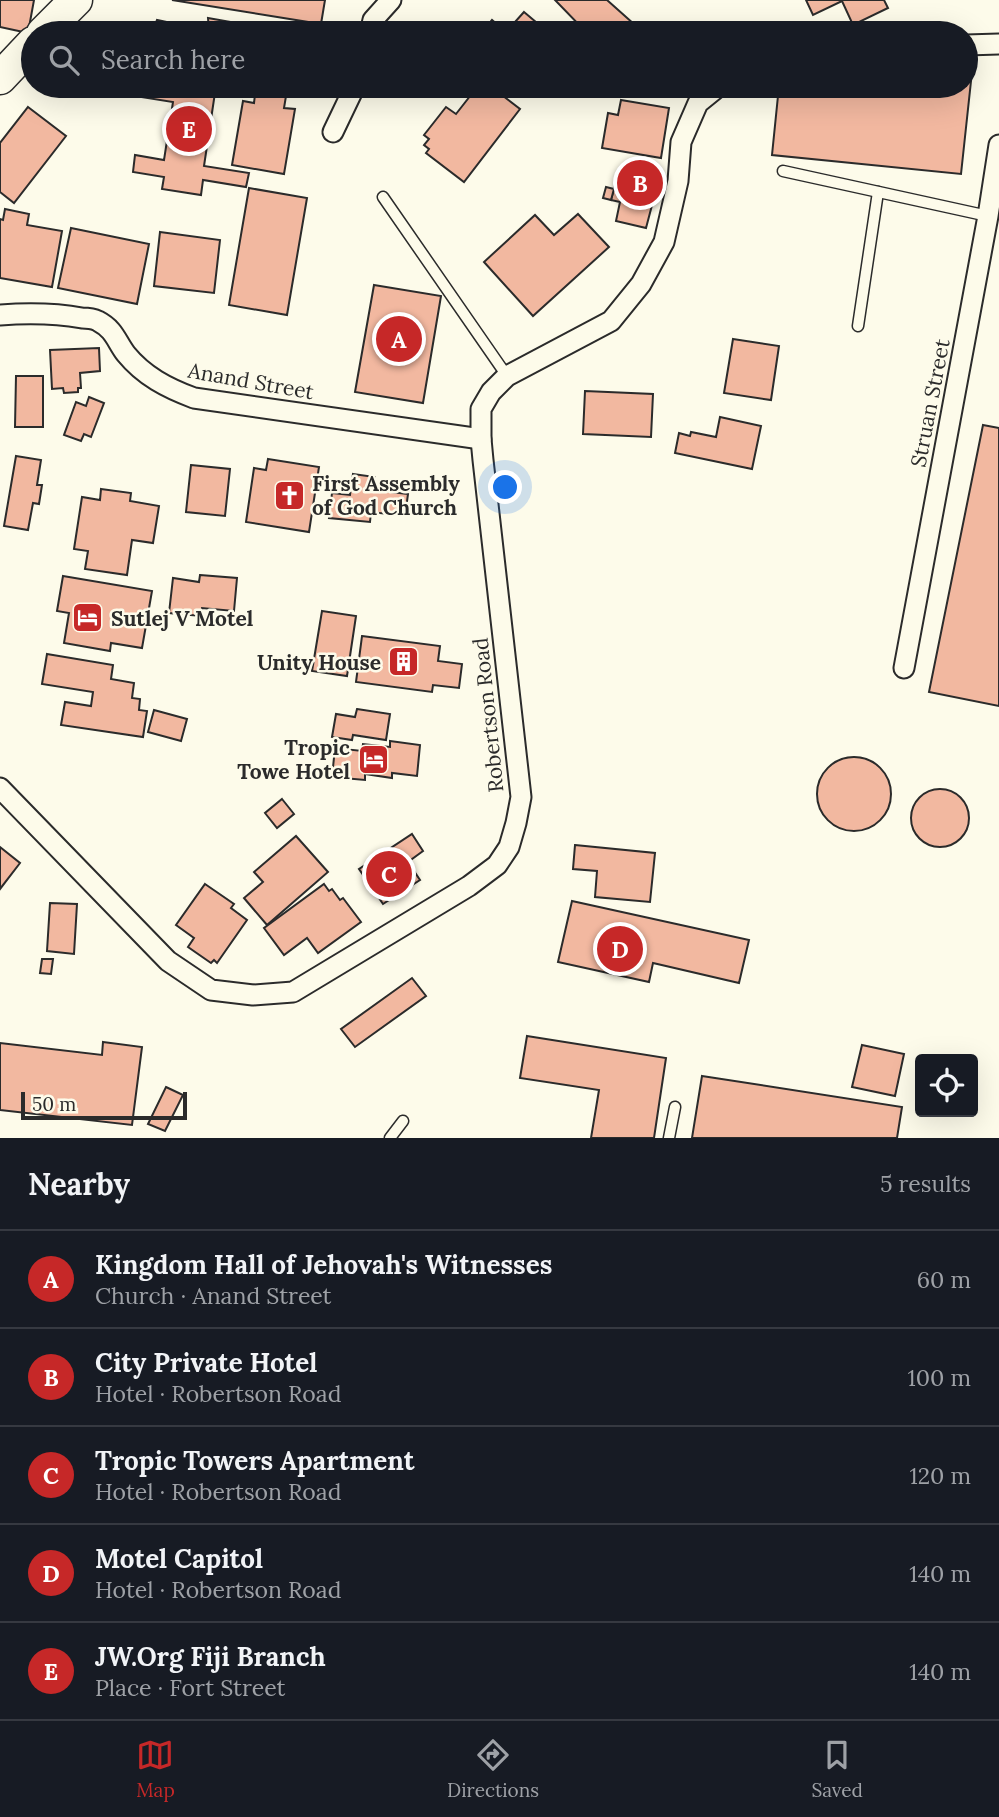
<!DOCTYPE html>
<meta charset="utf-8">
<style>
:root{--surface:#171b24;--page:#242831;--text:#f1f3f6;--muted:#9ea1a6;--line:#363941;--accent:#c62828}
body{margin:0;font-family:Lora,serif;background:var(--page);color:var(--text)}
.controls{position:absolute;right:21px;bottom:21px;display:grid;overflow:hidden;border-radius:7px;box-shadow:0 7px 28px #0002}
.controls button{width:63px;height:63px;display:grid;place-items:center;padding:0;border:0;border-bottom:2px solid var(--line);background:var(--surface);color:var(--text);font:35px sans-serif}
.scale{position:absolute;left:21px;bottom:18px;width:166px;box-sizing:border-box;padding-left:7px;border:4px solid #2b2b2b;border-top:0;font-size:19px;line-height:24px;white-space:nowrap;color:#2b2b2b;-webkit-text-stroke:5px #fdfbea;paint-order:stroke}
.you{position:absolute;left:506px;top:488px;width:24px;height:24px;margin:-18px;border:5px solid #fff;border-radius:50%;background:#1a73e8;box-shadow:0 0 0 10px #1a73e833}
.badge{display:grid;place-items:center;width:46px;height:46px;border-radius:50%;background:var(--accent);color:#fff;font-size:23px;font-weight:700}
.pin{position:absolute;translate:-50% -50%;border:4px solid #fff;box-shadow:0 2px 7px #0006}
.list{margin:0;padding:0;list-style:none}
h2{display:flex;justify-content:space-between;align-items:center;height:91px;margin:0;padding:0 28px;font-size:30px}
h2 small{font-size:23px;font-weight:400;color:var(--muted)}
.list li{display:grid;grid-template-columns:46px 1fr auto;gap:21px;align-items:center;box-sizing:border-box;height:98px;padding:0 28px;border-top:2px solid var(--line)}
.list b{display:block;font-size:26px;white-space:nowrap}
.list p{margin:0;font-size:23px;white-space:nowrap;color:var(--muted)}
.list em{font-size:23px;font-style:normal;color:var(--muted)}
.icon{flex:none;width:38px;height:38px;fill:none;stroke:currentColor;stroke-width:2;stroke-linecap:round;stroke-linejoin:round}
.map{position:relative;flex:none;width:999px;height:1138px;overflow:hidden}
.search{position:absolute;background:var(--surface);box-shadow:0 7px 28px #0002;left:21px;right:21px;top:21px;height:77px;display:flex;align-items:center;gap:18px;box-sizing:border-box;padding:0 24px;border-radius:38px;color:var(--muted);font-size:26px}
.sheet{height:581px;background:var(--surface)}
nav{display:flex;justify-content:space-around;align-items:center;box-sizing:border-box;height:98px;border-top:2px solid var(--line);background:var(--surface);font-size:19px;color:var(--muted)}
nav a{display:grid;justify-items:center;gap:4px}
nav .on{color:var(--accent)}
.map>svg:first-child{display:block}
.building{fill:#f2b8a0;stroke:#2b2b2b;stroke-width:2}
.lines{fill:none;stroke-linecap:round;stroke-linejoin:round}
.service-casing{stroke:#2b2b2b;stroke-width:13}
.minor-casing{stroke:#2b2b2b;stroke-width:23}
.primary-casing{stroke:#2b2b2b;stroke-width:35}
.service{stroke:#fdfbea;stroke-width:10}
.minor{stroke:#fdfbea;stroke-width:19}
.primary{stroke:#fdfbea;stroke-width:32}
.labels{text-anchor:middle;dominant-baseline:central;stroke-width:5;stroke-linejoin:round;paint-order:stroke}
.street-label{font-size:21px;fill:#2b2b2b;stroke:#fdfbea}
.poi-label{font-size:21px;font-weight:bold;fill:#2b2b2b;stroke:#fdfbea;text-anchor:start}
</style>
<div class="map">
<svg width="999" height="1138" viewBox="0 0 999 1138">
<rect width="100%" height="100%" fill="#fdfbea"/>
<g class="building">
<path d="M0 0H34L28 33 0 27Z"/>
<path d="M172 0H325L321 24Z"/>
<path d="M555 0H607L644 33H587Z"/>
<path d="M806 0H884L888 8 853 25 842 1 813 15Z"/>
<path d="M524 12 549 33H481L492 20 506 32Z"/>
<path d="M208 18 293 33H152L157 20 209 31Z"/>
<path d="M966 80 971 81 961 174 772 155 779 86H966Z"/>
<path d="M143 86H216L204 166 249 173 246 187 203 180 201 195 162 189 164 177 133 172 135 155 164 160 173 102 141 97Z"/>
<path d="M256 86 287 90 284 108 295 109 284 174 232 165 243 101 254 103Z"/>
<path d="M478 86H490L520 109 464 182 426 153 429 149 424 145 429 139 424 135 446 107 456 114Z"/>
<path d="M621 100 669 108 661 158 602 148 608 113 618 115Z"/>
<path d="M28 107 66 136 14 203 0 192V143Z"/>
<path d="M632 164 661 171 646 228 616 221 620 202 611 200 618 173 630 175Z"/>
<path d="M606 187 614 189 611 200 603 198Z"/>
<path d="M249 188 307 198 287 315 229 305Z"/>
<path d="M5 209 29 214 27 225 62 231 52 287 0 278V219L3 220Z"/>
<path d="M578 214 609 247 533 316 484 262 535 215 554 235Z"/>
<path d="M71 228 149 244 137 304 58 288Z"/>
<path d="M160 232 220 240 214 293 154 286Z"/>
<path d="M374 285 441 296 423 403 355 392Z"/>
<path d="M733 339 779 346 771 400 724 393Z"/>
<path d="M99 348 100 371 80 373 81 388H78V392L64 393 63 388 52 389 50 350Z"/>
<path d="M16 376H43V427H15Z"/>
<path d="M585 391 653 394 651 437 583 434Z"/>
<path d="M89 397 104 403 91 437 84 434 81 441 64 435 76 402 86 406Z"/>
<path d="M720 417 761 426 752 469 675 453 679 433 690 436 691 432 716 437Z"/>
<path d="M983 425 999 428V706L929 692Z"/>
<path d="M16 456 41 460 37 485H42L39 504 33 503 28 530 4 526Z"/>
<path d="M268 459 319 467 309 532 246 522 254 468 266 470Z"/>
<path d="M191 465 230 469 225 516 186 512Z"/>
<path d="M353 474 375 477 374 490 408 494 405 516 371 512 370 522 329 518 332 493 350 495Z"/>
<path d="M101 489 131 493 130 501 159 506 153 543 132 540 127 575 85 569 88 551 74 549 82 497 100 500Z"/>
<path d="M200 575 237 578 234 611 202 608 201 616 169 613 173 578 199 582Z"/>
<path d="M63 576 152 591 142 648 111 643 110 651 64 643 69 613 57 611Z"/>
<path d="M322 611 356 616 347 676 312 671Z"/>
<path d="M362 636 440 646 438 661 462 664 459 688 433 685 432 692 356 682Z"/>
<path d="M47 654 113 665 111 679 134 683 132 698 140 699 139 710 147 711 143 737 61 725 65 702 91 706 93 692 42 684Z"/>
<path d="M357 709 390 714 386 740 353 735 352 740 332 737 336 714 355 717Z"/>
<path d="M154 710 187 719 181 741 148 732Z"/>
<path d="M390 741 420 745 417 776 392 773V778L365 774V780L332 777 335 748 362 751 363 744 390 747Z"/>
<circle cx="854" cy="794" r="37"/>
<circle cx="940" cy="818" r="29"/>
<path d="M282 799 294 814 277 828 265 813Z"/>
<path d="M412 834 423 851 408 862 420 880 383 904 359 869Z"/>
<path d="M296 836 328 872 267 925 244 898 263 882 254 872Z"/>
<path d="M575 845 655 853 650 902 595 897 597 871 573 869Z"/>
<path d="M0 847 20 863 0 889Z"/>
<path d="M205 884 234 904 231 908 247 920 217 963 214 960 211 963 188 947 194 938 176 925Z"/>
<path d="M324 884 329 891 332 889 340 900 343 898 361 922 318 953 307 938 284 955 264 928Z"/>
<path d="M572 901 749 940 739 983 653 963 649 982 558 962Z"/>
<path d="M50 903 77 904 74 954 47 951Z"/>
<path d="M42 959H53L51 974 40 973Z"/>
<path d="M412 978 426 996 355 1047 341 1029Z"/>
<path d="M527 1036 666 1058 654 1138H591L599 1090 520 1078Z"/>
<path d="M103 1042 142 1047 132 1125 0 1110V1043L102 1055Z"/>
<path d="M862 1045 904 1054 895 1096 852 1087Z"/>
<path d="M702 1076 902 1107 897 1138H692Z"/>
<path d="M166 1087 183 1095 165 1131 148 1124Z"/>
</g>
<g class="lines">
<defs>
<g id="service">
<path d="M783 171 988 216"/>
<path d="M383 197 507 376"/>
<path d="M858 326 878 192"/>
<path d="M390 1138 403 1121"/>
<path d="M669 1138 675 1107"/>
</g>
<g id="minor">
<path d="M370 33 373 20 391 0"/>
<path d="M966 45 999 44"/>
<path d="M333 132 355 86"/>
<path d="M0 315C28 313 54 313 82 318 87 318 94 319 98 321 115 330 116 341 126 354 144 376 167 388 194 398L481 439"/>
<path d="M904 668 988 216 999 145"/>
<path d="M0 788 168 961 211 990 253 995 293 992 469 886 497 865 509 847 516 823 521 797 483 460 481 439V409L491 392 507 376 611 321 641 284 664 242 678 181 681 142 698 103 719 86"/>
</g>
<g id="primary">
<path d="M43 33 76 0"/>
<path d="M0 78 33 43"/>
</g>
</defs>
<use href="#service" class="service-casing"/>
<use href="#minor" class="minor-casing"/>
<use href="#primary" class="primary-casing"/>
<use href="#service" class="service"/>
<use href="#minor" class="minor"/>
<use href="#primary" class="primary"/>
</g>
<defs>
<symbol id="church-square" viewBox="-11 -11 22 22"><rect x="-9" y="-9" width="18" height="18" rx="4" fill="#c62828" stroke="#fdfbea"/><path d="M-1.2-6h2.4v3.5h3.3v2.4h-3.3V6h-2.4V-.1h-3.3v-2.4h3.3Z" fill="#fff"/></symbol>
<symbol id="hotel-square" viewBox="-11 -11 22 22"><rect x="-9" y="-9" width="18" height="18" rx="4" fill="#c62828" stroke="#fdfbea"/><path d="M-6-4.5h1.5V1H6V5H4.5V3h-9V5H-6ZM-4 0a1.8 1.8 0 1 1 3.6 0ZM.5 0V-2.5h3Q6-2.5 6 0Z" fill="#fff"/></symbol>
<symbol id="building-square" viewBox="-11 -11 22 22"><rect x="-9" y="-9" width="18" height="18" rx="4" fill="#c62828" stroke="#fdfbea"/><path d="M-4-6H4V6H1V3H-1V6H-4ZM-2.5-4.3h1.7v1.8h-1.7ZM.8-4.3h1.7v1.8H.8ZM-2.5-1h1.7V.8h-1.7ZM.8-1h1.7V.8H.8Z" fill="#fff"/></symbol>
</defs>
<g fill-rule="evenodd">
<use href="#church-square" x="272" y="478" width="35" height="35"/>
<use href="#hotel-square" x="70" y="600" width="35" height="35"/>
<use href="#building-square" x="386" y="644" width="35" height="35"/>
<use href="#hotel-square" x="356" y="742" width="35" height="35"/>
</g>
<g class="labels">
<g class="street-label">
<text transform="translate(251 381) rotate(10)">Anand Street</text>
<text transform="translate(930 403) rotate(-79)">Struan Street</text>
<text transform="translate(488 715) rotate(-96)">Robertson Road</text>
</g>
<g class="poi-label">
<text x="312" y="483">First Assembly<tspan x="312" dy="24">of God Church</tspan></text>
<text x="111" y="618">Sutlej V Motel</text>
<text x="381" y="662" text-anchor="end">Unity House</text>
<text x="350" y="747" text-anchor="end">Tropic<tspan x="350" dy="24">Towe Hotel</tspan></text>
</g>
</g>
</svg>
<div class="controls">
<button><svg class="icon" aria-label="locate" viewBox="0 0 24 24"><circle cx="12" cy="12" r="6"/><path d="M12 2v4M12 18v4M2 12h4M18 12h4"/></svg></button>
</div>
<div class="scale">50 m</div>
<div class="you"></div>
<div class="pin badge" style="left:399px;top:339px">A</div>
<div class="pin badge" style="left:640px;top:183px">B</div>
<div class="pin badge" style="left:389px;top:874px">C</div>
<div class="pin badge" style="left:620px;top:949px">D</div>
<div class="pin badge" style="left:189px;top:129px">E</div>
<div class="search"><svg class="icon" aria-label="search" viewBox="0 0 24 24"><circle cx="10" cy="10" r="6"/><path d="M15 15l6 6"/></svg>Search here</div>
</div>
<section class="sheet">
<h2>Nearby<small>5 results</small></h2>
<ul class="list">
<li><span class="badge">A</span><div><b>Kingdom Hall of Jehovah's Witnesses</b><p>Church · Anand Street</p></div><em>60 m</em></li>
<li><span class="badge">B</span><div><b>City Private Hotel</b><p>Hotel · Robertson Road</p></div><em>100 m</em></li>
<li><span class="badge">C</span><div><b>Tropic Towers Apartment</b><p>Hotel · Robertson Road</p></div><em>120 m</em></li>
<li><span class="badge">D</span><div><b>Motel Capitol</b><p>Hotel · Robertson Road</p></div><em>140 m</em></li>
<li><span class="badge">E</span><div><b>JW.Org Fiji Branch</b><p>Place · Fort Street</p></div><em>140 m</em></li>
</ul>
</section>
<nav>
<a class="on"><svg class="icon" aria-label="map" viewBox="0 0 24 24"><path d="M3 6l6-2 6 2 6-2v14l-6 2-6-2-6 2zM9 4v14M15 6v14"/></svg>Map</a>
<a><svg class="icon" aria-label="directions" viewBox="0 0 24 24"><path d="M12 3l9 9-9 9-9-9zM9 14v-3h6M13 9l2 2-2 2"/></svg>Directions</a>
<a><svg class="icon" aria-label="saved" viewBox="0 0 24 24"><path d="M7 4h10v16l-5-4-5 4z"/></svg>Saved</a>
</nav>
